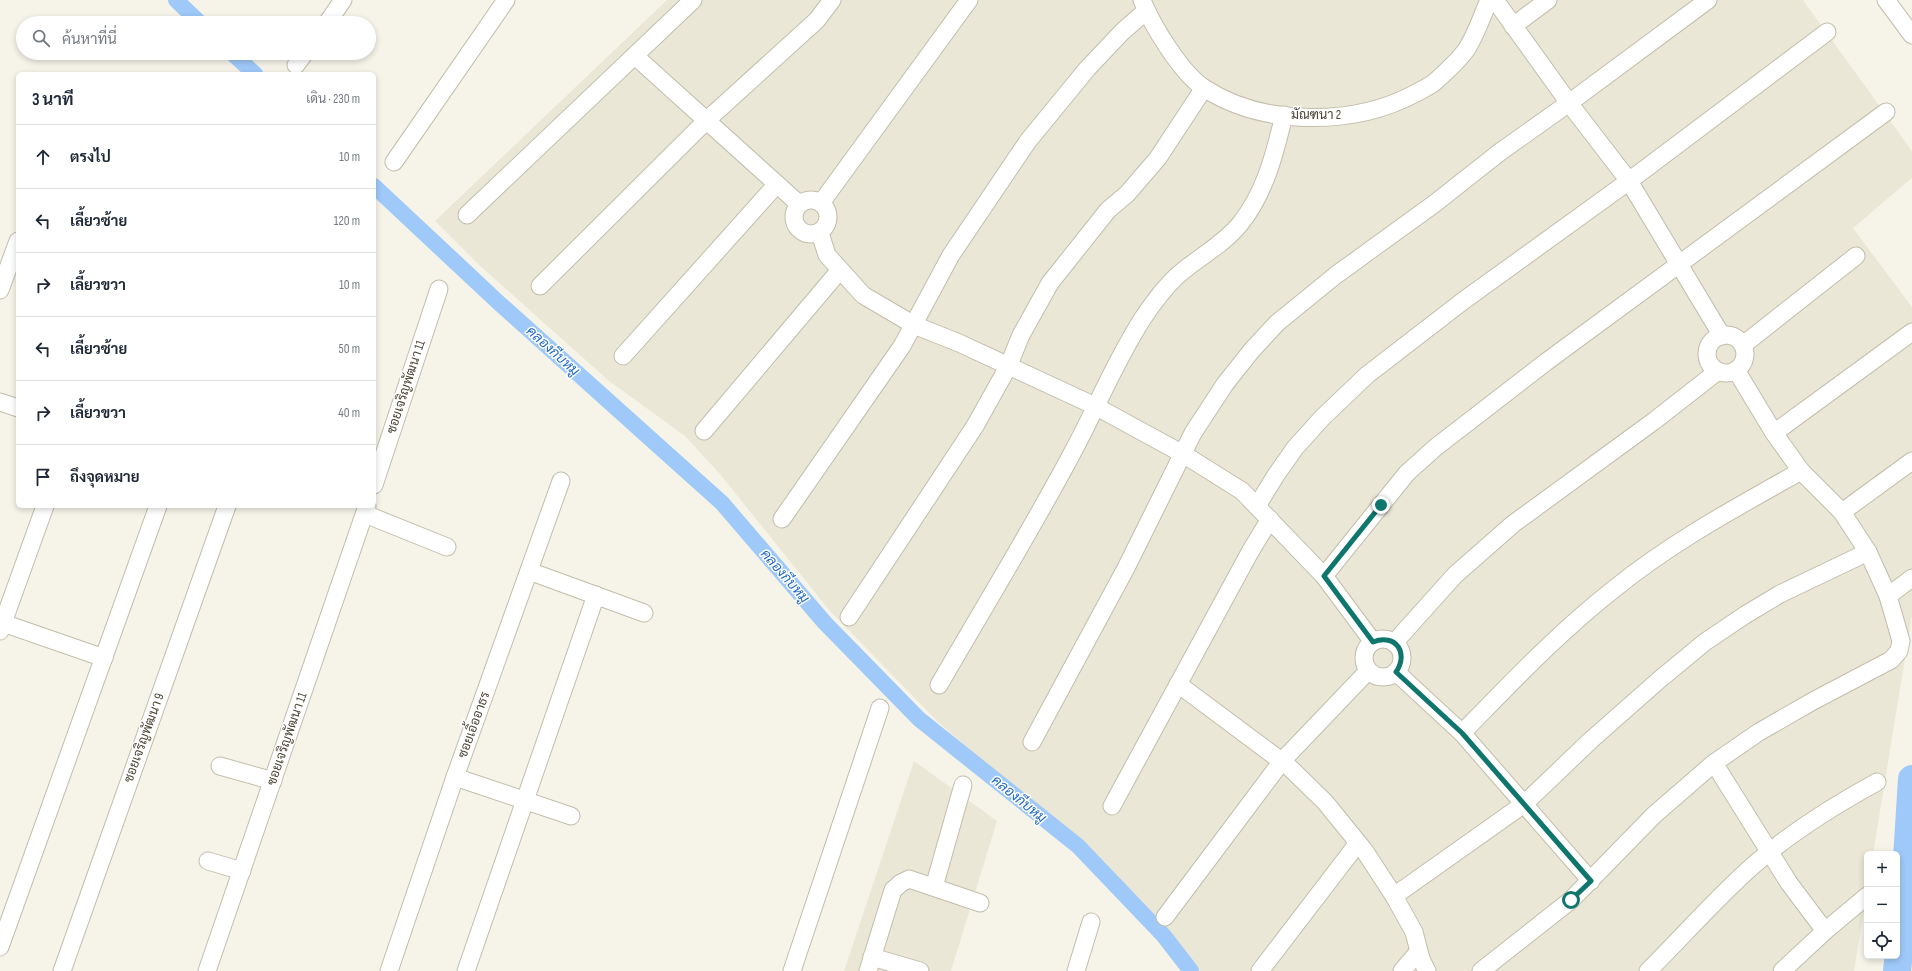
<!DOCTYPE html>
<html lang="th">
<meta charset="utf-8">
<style>
:root{--surface:#fff;--page:#f6f6f7;--text:#1f2937;--muted:#747a83;--line:#e0e1e3}
body{margin:0;font-family:"Sofia Sans Condensed",Sarabun,sans-serif;background:var(--page);color:var(--text)}
.controls{position:absolute;right:12px;bottom:12px;display:grid;overflow:hidden;border-radius:6px;box-shadow:0 2px 6px #0003}
.controls button{width:36px;height:36px;display:grid;place-items:center;padding:0;border:0;border-bottom:1px solid var(--line);background:var(--surface);color:var(--text);font:20px sans-serif}
.stop{position:absolute;width:12px;height:12px;margin:-9px;border:3px solid #0f766e;border-radius:50%;background:#fff}
.stop.end{background:#0f766e;border-color:#fff;box-shadow:0 1px 4px #0008}
.list{margin:0;padding:0;list-style:none}
h2{display:flex;justify-content:space-between;align-items:center;height:52px;margin:0;padding:0 16px;font-size:17px}
h2 small{font-size:13px;font-weight:400;color:var(--muted)}
.list li{display:grid;grid-template-columns:26px 1fr auto;gap:12px;align-items:center;box-sizing:border-box;height:64px;padding:0 16px;border-top:1px solid var(--line)}
.list b{display:block;font-size:15px;white-space:nowrap}
.list em{font-size:13px;font-style:normal;color:var(--muted)}
.icon{flex:none;width:22px;height:22px;fill:none;stroke:currentColor;stroke-width:2;stroke-linecap:round;stroke-linejoin:round}
.map{position:relative;flex:none;width:1912px;height:971px;overflow:hidden}
.search{position:absolute;background:var(--surface);box-shadow:0 2px 6px #0003;left:16px;top:16px;width:360px;height:44px;display:flex;align-items:center;gap:10px;box-sizing:border-box;padding:0 14px;border-radius:22px;color:var(--muted);font-size:15px}
.panel{position:absolute;background:var(--surface);box-shadow:0 2px 6px #0003;left:16px;top:72px;width:360px;height:436px;border-radius:6px}
.map>svg:first-child{display:block}
.residential{fill:#ebe7d6}
.lines{fill:none;stroke-linecap:round;stroke-linejoin:round}
.canal{stroke:#9fc9f9;stroke-width:16}
.river{stroke:#9fc9f9;stroke-width:28}
.minor-casing{stroke:#c3bdaa;stroke-width:19}
.minor{stroke:#fff;stroke-width:17}
.route{stroke:#0f766e;stroke-width:5}
.labels{text-anchor:middle;dominant-baseline:central;stroke-width:3;stroke-linejoin:round;paint-order:stroke}
.street-label{font-size:13px;fill:#4b4536;stroke:#fff}
.water-label{font-size:14px;font-style:italic;fill:#216bc5;stroke:#fff}
</style>
<div class="map">
<svg width="1912" height="971" viewBox="0 0 1912 971">
<rect width="100%" height="100%" fill="#f6f4e9"/>
<g class="residential">
<path d="M667 0H1803L1912 151V178L1853 228 1912 307V616L1873 854H1867V892L1854 971H1194L1114 875 938 722 830 611 719 473 685 436 609 381 477 263 435 221Z"/>
<path d="M914 761 997 821 951 971H844Z"/>
</g>
<g class="lines">
<g class="canal">
<path d="M176 0 200 23"/>
<path d="M232 53 255 74"/>
<path d="M374 186 499 303 722 503 825 623 919 719 1078 846 1164 936 1191 971"/>
</g>
<path class="river" d="M1897 971 1904 906 1912 779"/>
<defs>
<g id="minor">
<path d="M1142 0C1152 25 1181 73 1204 88 1264 127 1355 126 1416 93 1423 89 1431 86 1437 80 1447 71 1458 61 1466 50 1476 35 1482 16 1489 0"/>
<path d="M1495 0 1569 103 1629 181 1722 336"/>
<path d="M1886 0 1912 35"/>
<path d="M327 23 343 0"/>
<path d="M1513 26 1548 0"/>
<path d="M635 56 799 204"/>
<path d="M296 65 305 53"/>
<path d="M394 162 506 0"/>
<circle cx="811" cy="217" r="17"/>
<path d="M821 203 969 0"/>
<path d="M467 215 693 0"/>
<path d="M820 233 827 255 863 295 914 325 959 343 1095 406 1183 454 1242 491 1324 576 1373 642"/>
<path d="M540 286 707 120 817 20 832 0"/>
<path d="M0 290 18 241"/>
<circle cx="1726" cy="354" r="19"/>
<path d="M1743 345 1856 256"/>
<path d="M623 356 777 184"/>
<path d="M0 402 18 408"/>
<path d="M704 431 840 270"/>
<path d="M1774 433 1912 332"/>
<path d="M374 485 439 289"/>
<path d="M1257 506 1276 475 1295 448 1322 418 1367 375 1463 301 1629 181 1827 32"/>
<path d="M1842 512 1912 461"/>
<path d="M365 514 447 547"/>
<path d="M782 519 902 346 951 255 1028 141 1087 69 1122 32 1146 11"/>
<path d="M529 571 644 613"/>
<path d="M1324 576 1407 473 1436 447 1546 362 1886 112"/>
<path d="M1888 596 1912 578"/>
<path d="M849 617 975 426 1008 367 1021 335 1050 283 1108 210 1127 194 1158 158 1204 88"/>
<path d="M0 622 104 658"/>
<path d="M0 631 45 506"/>
<circle cx="1383" cy="658" r="19"/>
<path d="M1394 643 1455 575 1513 524 1654 421 1718 371"/>
<path d="M1396 672 1462 733 1591 881"/>
<path d="M1178 684 1288 766 1325 802 1364 850 1394 896 1414 932 1421 959 1427 971"/>
<path d="M939 685C985 605 1034 526 1077 444 1099 402 1117 358 1143 318 1153 303 1164 288 1177 276 1197 258 1223 245 1240 224 1265 193 1275 153 1284 115"/>
<path d="M1462 733C1511 683 1558 633 1614 589 1672 542 1737 507 1801 471"/>
<path d="M1032 742 1126 568 1193 433 1225 384 1252 350 1277 323 1336 275 1434 204 1500 152 1569 103 1708 0"/>
<path d="M1714 763 1789 883 1825 931"/>
<path d="M220 766 273 781"/>
<path d="M455 777 571 816"/>
<path d="M1112 806 1250 552 1270 519"/>
<path d="M208 861 242 871"/>
<path d="M934 887 963 785"/>
<path d="M1394 896 1524 804 1591 740 1659 680 1705 642 1745 615 1780 594 1868 552"/>
<path d="M1165 917 1282 761 1368 671"/>
<path d="M0 947 158 506"/>
<path d="M872 957 920 971"/>
<path d="M62 971 227 506"/>
<path d="M207 971 367 506"/>
<path d="M389 971 455 777 561 481"/>
<path d="M466 971 596 595"/>
<path d="M792 971 880 708"/>
<path d="M868 971 893 890 901 883 909 879 980 903"/>
<path d="M1076 971 1091 922"/>
<path d="M1260 971 1358 843"/>
<path d="M1402 971 1419 951"/>
<path d="M1481 971 1571 900 1654 815 1714 763 1759 732 1813 701 1891 660 1899 651 1901 641 1888 596 1868 552 1842 512 1801 471 1774 433 1736 370"/>
<path d="M1648 971C1681 938 1712 903 1747 871 1784 837 1833 806 1877 782"/>
<path d="M1782 971 1825 931 1867 896"/>
</g>
</defs>
<use href="#minor" class="minor-casing"/>
<use href="#minor" class="minor"/>
</g>
<g class="lines">
<path class="route" d="M1381 505 1324 576 1373 642C1396 633 1409 653 1396 672L1462 733 1591 881 1571 900"/>
</g>
<g class="labels">
<g class="street-label">
<text x="1316" y="115">มัณฑนา 2</text>
<text transform="translate(406 387) rotate(-72)">ซอยเจริญพัฒนา 11</text>
<text transform="translate(474 725) rotate(-70)">ซอยเอิ้ออาธร</text>
<text transform="translate(144 738) rotate(-70)">ซอยเจริญพัฒนา 9</text>
<text transform="translate(287 739) rotate(-71)">ซอยเจริญพัฒนา 11</text>
</g>
<g class="water-label">
<text transform="translate(553 351) rotate(42)">คลองกีบหมู</text>
<text transform="translate(785 576) rotate(49)">คลองกีบหมู</text>
<text transform="translate(1019 799) rotate(39)">คลองกีบหมู</text>
</g>
</g>
</svg>
<div class="controls">
<button>+</button>
<button>−</button>
<button><svg class="icon" aria-label="locate" viewBox="0 0 24 24"><circle cx="12" cy="12" r="6"/><path d="M12 2v4M12 18v4M2 12h4M18 12h4"/></svg></button>
</div>
<div class="stop" style="left:1571px;top:900px"></div>
<div class="stop end" style="left:1381px;top:505px"></div>
<div class="search"><svg class="icon" aria-label="search" viewBox="0 0 24 24"><circle cx="10" cy="10" r="6"/><path d="M15 15l6 6"/></svg>ค้นหาที่นี่</div>
<section class="panel">
<h2>3 นาที<small>เดิน · 230 m</small></h2>
<ul class="list">
<li><svg class="icon" aria-label="ahead" viewBox="0 0 24 24"><path d="M12 20V5M6 11l6-6 6 6"/></svg><div><b>ตรงไป</b></div><em>10 m</em></li>
<li><svg class="icon" aria-label="left" viewBox="0 0 24 24"><path d="M17 20v-9H6M10 6l-5 5 5 5"/></svg><div><b>เลี้ยวซ้าย</b></div><em>120 m</em></li>
<li><svg class="icon" aria-label="right" viewBox="0 0 24 24"><path d="M7 20v-9h11M14 6l5 5-5 5"/></svg><div><b>เลี้ยวขวา</b></div><em>10 m</em></li>
<li><svg class="icon" aria-label="left" viewBox="0 0 24 24"><path d="M17 20v-9H6M10 6l-5 5 5 5"/></svg><div><b>เลี้ยวซ้าย</b></div><em>50 m</em></li>
<li><svg class="icon" aria-label="right" viewBox="0 0 24 24"><path d="M7 20v-9h11M14 6l5 5-5 5"/></svg><div><b>เลี้ยวขวา</b></div><em>40 m</em></li>
<li><svg class="icon" aria-label="arrive" viewBox="0 0 24 24"><path d="M6 21V4h12l-3 4 3 4H6"/></svg><div><b>ถึงจุดหมาย</b></div></li>
</ul>
</section>
</div>
